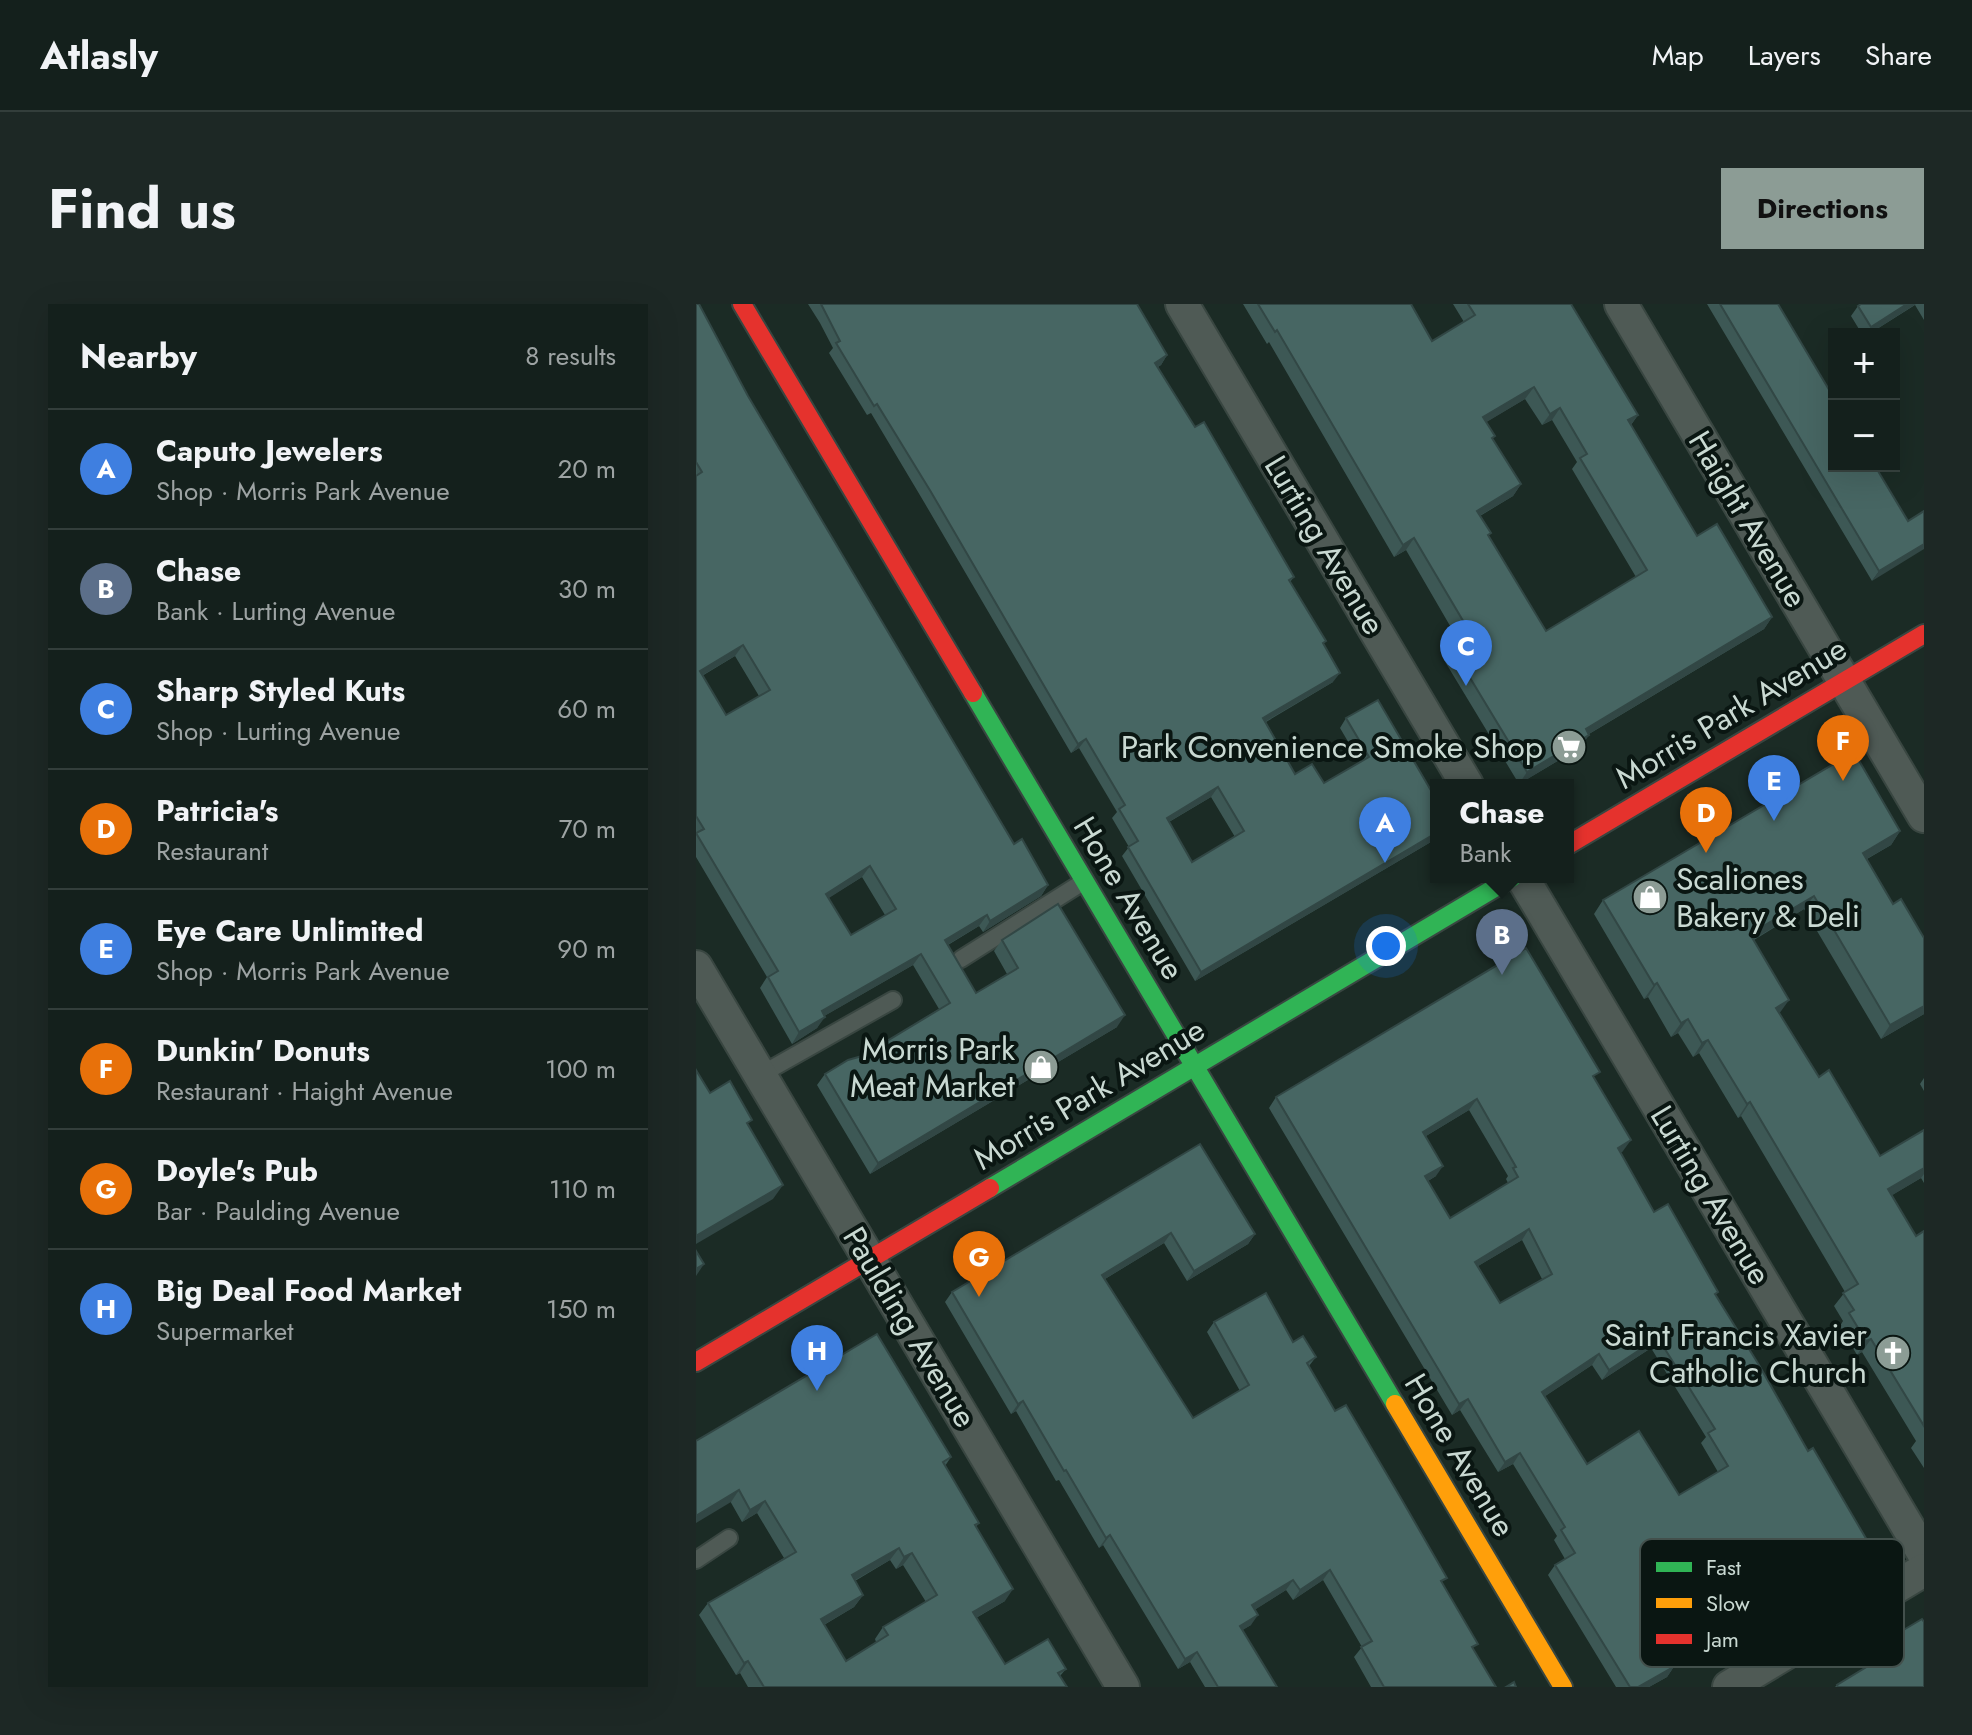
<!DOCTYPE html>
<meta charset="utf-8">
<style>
:root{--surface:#14201c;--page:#1d2825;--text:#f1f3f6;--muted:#9da3a3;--line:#333e3b;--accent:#8c9c95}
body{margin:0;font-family:Jost,sans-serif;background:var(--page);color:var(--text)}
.controls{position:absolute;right:24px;top:24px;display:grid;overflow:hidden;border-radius:0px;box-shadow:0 8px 32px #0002}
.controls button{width:72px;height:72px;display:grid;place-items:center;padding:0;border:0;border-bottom:2px solid var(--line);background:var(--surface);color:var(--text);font:40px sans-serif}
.you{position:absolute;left:690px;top:642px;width:28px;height:28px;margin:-20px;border:6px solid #fff;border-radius:50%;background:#1a73e8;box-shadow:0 0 0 12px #1a73e833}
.badge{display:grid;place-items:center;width:52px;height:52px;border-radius:50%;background:var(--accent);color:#fff;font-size:26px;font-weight:700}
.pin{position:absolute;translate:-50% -66px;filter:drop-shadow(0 2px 4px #0008)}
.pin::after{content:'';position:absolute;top:42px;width:28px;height:24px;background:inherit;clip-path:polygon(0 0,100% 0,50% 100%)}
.popup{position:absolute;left:734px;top:475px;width:144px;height:104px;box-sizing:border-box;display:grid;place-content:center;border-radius:0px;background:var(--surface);filter:drop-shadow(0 2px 6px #0005);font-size:26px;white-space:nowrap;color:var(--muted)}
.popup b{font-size:30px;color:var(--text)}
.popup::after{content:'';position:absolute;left:50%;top:100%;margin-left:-16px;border:16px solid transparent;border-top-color:var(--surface)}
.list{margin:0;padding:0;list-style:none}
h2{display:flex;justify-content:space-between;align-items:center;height:104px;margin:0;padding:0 32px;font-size:34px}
h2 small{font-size:26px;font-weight:400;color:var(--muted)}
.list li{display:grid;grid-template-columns:52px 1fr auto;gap:24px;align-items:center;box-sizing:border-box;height:120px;padding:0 32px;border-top:2px solid var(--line)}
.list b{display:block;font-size:30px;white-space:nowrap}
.list p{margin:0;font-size:26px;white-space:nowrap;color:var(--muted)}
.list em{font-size:26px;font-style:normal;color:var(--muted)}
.map{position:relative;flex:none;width:1228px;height:1383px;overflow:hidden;border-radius:0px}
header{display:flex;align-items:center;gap:48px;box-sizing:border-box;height:112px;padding:0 40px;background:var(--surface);border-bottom:2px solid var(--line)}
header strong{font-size:38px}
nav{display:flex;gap:44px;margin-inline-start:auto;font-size:28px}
.intro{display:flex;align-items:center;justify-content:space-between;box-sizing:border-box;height:192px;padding:0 48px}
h1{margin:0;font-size:56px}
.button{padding:20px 36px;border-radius:0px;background:var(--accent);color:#111;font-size:28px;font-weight:700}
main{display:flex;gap:48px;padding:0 48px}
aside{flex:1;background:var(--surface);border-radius:0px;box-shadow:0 8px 32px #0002}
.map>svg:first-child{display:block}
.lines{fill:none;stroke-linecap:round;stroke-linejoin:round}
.lane-casing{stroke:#394641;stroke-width:20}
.street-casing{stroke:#394641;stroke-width:36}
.fast-casing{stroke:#394641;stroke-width:22}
.slow-casing{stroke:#394641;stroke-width:22}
.jam-casing{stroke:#394641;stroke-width:22}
.lane{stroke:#4f5a55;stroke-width:16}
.street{stroke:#4f5a55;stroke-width:32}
.fast{stroke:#30b455;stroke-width:18}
.slow{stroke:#ff9f0a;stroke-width:18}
.jam{stroke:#e5322d;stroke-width:18}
.wall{fill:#3d5855;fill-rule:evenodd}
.shaded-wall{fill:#324745}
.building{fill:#476663;stroke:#324745;stroke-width:2;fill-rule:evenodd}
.labels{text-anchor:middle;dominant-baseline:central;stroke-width:8;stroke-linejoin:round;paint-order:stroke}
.street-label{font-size:32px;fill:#c9d9d2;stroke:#0a1612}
.poi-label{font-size:32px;fill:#c9d9d2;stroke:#0a1612;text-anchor:end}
.key{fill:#0a1612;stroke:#43504c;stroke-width:2}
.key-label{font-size:22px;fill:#c9d9d2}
</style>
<header>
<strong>Atlasly</strong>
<nav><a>Map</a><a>Layers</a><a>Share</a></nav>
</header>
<div class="intro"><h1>Find us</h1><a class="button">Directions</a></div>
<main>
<aside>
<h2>Nearby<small>8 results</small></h2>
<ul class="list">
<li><span class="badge" style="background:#3f7fe0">A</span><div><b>Caputo Jewelers</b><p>Shop · Morris Park Avenue</p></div><em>20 m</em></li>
<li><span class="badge" style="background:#5c6f8a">B</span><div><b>Chase</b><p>Bank · Lurting Avenue</p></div><em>30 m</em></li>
<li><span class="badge" style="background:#3f7fe0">C</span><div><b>Sharp Styled Kuts</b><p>Shop · Lurting Avenue</p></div><em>60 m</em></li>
<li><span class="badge" style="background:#e8710a">D</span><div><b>Patricia's</b><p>Restaurant</p></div><em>70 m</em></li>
<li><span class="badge" style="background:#3f7fe0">E</span><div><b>Eye Care Unlimited</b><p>Shop · Morris Park Avenue</p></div><em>90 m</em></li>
<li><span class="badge" style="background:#e8710a">F</span><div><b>Dunkin' Donuts</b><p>Restaurant · Haight Avenue</p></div><em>100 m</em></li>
<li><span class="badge" style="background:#e8710a">G</span><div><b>Doyle's Pub</b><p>Bar · Paulding Avenue</p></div><em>110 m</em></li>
<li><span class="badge" style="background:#3f7fe0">H</span><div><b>Big Deal Food Market</b><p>Supermarket</p></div><em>150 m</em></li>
</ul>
</aside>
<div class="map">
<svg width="1228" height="1383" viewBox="0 0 1228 1383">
<rect width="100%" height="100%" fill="#1b2b25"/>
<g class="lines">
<defs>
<g id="lane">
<path d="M265 655 387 578"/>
<path d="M64 771 197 696"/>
<path d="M0 1256 33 1234"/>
</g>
<g id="street">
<path d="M486 0 771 481"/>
<path d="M925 0 1228 512"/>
<path d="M826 573 1228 1250"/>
<path d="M0 663 427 1383"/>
<path d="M1033 1383 1228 1266"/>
</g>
<g id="fast">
<path d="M277 389 699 1100"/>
<path d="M294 884 817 573"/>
</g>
<path id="slow" d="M699 1100 867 1383"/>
<g id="jam">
<path d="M46 0 277 389"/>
<path d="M872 541 1228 330"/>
<path d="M0 1058 294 884"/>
</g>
</defs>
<use href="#lane" class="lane-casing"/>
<use href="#street" class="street-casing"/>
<use href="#fast" class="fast-casing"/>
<use href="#slow" class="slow-casing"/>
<use href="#jam" class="jam-casing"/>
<use href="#lane" class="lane"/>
<use href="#street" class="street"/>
<use href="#fast" class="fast"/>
<use href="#slow" class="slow"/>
<use href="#jam" class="jam"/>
</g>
<g class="wall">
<path d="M0 0 52 92 318 540 352 581 345 592 287 628 283 622 252 641 280 689 311 670 298 647 306 636 421 723 174 870 121 781 129 770 166 752 243 705 217 661 128 712 121 724 96 740 64 684 71 673 0 553ZM39 352 63 392 30 411 6 372ZM166 573 189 611 155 631 132 594Z"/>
<path d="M112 0H441L471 51 465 61 462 63 499 123 598 273 594 278 628 340 637 378 570 418 599 470 628 479 664 458 644 424 650 414 740 495V535L499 677 426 552 433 543 416 514 421 508 383 444 375 449 228 198 175 109 171 111 133 49 137 44 124 19ZM515 493 539 533 496 558 473 518Z"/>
<path d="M547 0H715L736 37 768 18 757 0H875L942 111 935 121 1001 232 1076 313 1068 325 893 430 885 443 823 480 748 356 756 344 764 339 710 246 698 253 573 38 571 40ZM829 95 846 121 856 116 881 158 876 165 940 273 850 327 793 232 784 212 817 192 825 180 797 135 790 118Z"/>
<path d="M1011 0H1082L1212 217 1228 207 1176 277Z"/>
<path d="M1165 0H1228V16L1219 1 1173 30H1166L1155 12 1162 2Z"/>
<path d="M1204 527 1195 541 1171 555 1197 600 1228 634V710L1185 735 1108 605 1058 636 1083 710 1123 773 1184 852 1228 826V879L1225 874 1196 891 1220 932 1228 927V1164L1215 1144 1220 1137 1166 1048 1161 1051 1144 1022 1147 1017 1138 1002 1149 988 1045 812 1042 814 1003 749 997 753 982 729 975 733 952 693 948 695 898 610 907 596Z"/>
<path d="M1228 774V787L1224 780Z"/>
<path d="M899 775 927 847 924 849 958 908 1020 992 1168 1254 1121 1282 1113 1268 990 1344 992 1349 985 1359 977 1364 971 1373 953 1383H920L852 1271 859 1261 869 1255 858 1236 861 1232 817 1160 802 1168 764 1106 756 1111 573 804 580 793ZM773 806 812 872 810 875 812 879 754 914 732 877 740 872 730 832ZM826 936 846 975 804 999 782 962ZM955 1044 1010 1133 1005 1139 1022 1168 983 1191 891 1160 849 1092 896 1061 906 1076Z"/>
<path d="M504 840 559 930 552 940 491 977 468 939 409 975 497 1114 544 1087 511 1028 518 1018 597 1038 620 1053 613 1062 639 1107 747 1280 777 1346 800 1383H675L658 1353 666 1343 627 1276 597 1296 590 1286 558 1306 555 1321 546 1326 581 1383H509L494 1358 482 1365 407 1241 403 1244 363 1176 360 1177 320 1107 315 1110 249 998 256 988Z"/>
<path d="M0 1137 255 1153 249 1162 283 1219 280 1223 309 1297 280 1314 309 1360 370 1365 364 1372 371 1383H52L44 1369 40 1371 3 1311 12 1299 88 1254 61 1209 46 1218ZM194 1256 200 1265 207 1261 230 1298 187 1323 179 1335 180 1338 150 1357 128 1321 158 1303 167 1291 159 1277Z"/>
<path d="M1199 1331 1228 1383H1139L1141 1381 1196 1348 1192 1341Z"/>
</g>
<g class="shaded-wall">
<path d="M1211 0H1220L1173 30H1170L1175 23Z"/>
<path d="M471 51 465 61 452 68 459 59Z"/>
<path d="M838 83 829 95 779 125 787 113Z"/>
<path d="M864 104 856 116 846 121 854 110Z"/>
<path d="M942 111 934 122 932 116Z"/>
<path d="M825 180 817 192 773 218 781 207Z"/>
<path d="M718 234 710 246 698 253 707 241Z"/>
<path d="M1228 240V245L1176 277 1183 267Z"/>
<path d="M1076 313 1068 325 881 437 890 425Z"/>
<path d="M47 341 39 352 0 375 4 367Z"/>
<path d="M644 369 637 378 560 423 567 414Z"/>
<path d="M893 431 885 443 823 480 831 468Z"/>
<path d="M390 435 383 444 375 449 382 440Z"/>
<path d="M522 483 515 493 464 523 471 514Z"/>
<path d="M1204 527 1195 541 1158 562 1167 549Z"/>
<path d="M740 529V535L499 677 505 668Z"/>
<path d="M174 562 166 573 122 601 130 590Z"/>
<path d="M352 581 345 592 287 628 294 617Z"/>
<path d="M1118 592 1108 605 1045 643 1054 630Z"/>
<path d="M291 611 283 622 241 647 249 636Z"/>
<path d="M225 650 217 661 118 718 126 707Z"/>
<path d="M961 679 952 693 948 695 958 681Z"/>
<path d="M1093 696 1083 710 1080 704Z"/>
<path d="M1228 702V710L1185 735 1194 721Z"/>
<path d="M429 711 421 723 174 870 182 859Z"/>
<path d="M129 713 121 724 96 740 103 728Z"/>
<path d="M992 715 982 729 975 733 985 719Z"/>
<path d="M1012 736 1003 749 997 753 1006 739Z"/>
<path d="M781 795 773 806 720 838 727 828Z"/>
<path d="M1054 798 1045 812 1042 814 1051 800Z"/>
<path d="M935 836 927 847 914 854 922 844Z"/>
<path d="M747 862 740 872 722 883 729 872Z"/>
<path d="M1228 864V870L1225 874 1183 899 1192 885Z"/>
<path d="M87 881 77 895 0 940V932Z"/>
<path d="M833 925 826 936 772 968 779 958Z"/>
<path d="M475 929 468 939 399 981 406 971Z"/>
<path d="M559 930 552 940 491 977 498 967Z"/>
<path d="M8 960 0 972V965Z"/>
<path d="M962 1034 955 1044 906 1076 913 1066Z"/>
<path d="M1175 1035 1166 1048 1161 1051 1170 1037Z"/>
<path d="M903 1050 896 1061 839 1099 846 1088Z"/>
<path d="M772 1095 764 1106 756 1111 763 1100Z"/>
<path d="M327 1097 320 1107 315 1110 322 1100Z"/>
<path d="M824 1149 817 1160 802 1168 809 1158Z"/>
<path d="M43 1186 35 1198 0 1219V1212Z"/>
<path d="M69 1197 61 1209 46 1218 54 1206Z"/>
<path d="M414 1231 407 1241 403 1244 410 1234Z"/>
<path d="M1175 1243 1168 1254 1121 1282 1128 1271Z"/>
<path d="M203 1244 194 1256 147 1283 156 1271Z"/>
<path d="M216 1249 207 1261 200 1265 208 1253Z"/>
<path d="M1120 1257 1113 1268 980 1351 987 1340Z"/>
<path d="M634 1266 627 1276 597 1296 604 1286Z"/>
<path d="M597 1276 590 1286 549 1312 556 1301Z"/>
<path d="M317 1285 309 1297 269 1320 277 1308Z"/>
<path d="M167 1291 158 1303 117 1327 125 1315Z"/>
<path d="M562 1311 555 1321 537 1332 544 1322Z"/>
<path d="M501 1348 494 1358 482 1365 489 1355Z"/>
<path d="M992 1349 985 1359 977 1364 971 1373 953 1383H942L976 1358Z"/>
<path d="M52 1357 44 1369 40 1371 48 1359Z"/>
</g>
<g class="building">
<path d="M0 0H3L52 92 318 540 326 535 352 581 294 617 291 611 249 636 280 689 322 664 306 636 362 600 429 711 182 859 129 770 152 756 166 752 254 699 225 650 126 707 129 713 103 728 72 673 82 667 0 529 8 525 0 512V172L6 168 0 158ZM47 341 74 386 30 411 4 367ZM174 562 200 605 155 631 130 590Z"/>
<path d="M125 0H441L471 51 459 59 499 123 508 118 598 273 593 276 630 337 627 339 644 369 567 414 599 470 616 460 628 479 673 453 650 414 682 396 740 495V529L505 668 432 543 442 537 423 505 429 501 390 435 382 440 235 188 181 100 178 102 140 39 144 37ZM522 483 548 527 496 558 471 514Z"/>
<path d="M562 0H715L736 37 779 11 772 0H875L942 111 932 116 1001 232 1021 220 1076 313 890 425 893 431 831 468 756 344 776 332 718 234 707 241 581 26 579 28ZM838 83 854 110 864 104 891 150 884 154 951 266 850 327 792 231 795 229 781 207 825 180 796 134 799 132 787 113Z"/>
<path d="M1024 0H1082L1138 94V162H1179L1212 217 1228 207V240L1183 267Z"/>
<path d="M1165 0H1211L1175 23 1162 2Z"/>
<path d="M1158 448 1204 527 1167 549 1197 600 1205 595 1228 634V702L1194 721 1118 592 1054 630 1093 696 1080 704 1123 773 1133 766 1184 852 1228 826V864L1192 885 1220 932 1228 927V1122L1175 1035 1170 1037 1153 1009 1158 1006 1147 989 1162 980 1054 798 1051 800 1012 736 1006 739 992 715 985 719 961 679 958 681 907 596Z"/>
<path d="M830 644 904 768 897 772 935 836 922 844 958 908 972 900 1022 988 1019 990 1063 1061 1112 1147 1117 1144 1175 1243 1128 1271 1120 1257 987 1340 992 1349 976 1358 979 1362 942 1383H934L859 1261 879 1249 865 1226 869 1223 824 1149 809 1158 772 1095 763 1100 580 793ZM781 795 820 863 817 864 822 873 754 914 729 872 747 862 727 828ZM833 925 856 970 804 999 779 958ZM962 1034 1019 1125 1012 1129 1032 1162 983 1191 943 1127 891 1160 846 1088 903 1050 913 1066Z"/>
<path d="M0 766 14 789 34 777 56 816 51 819 87 881 0 932Z"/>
<path d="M504 840 559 930 498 967 475 929 406 971 497 1114 553 1081 518 1018 570 989 597 1038 607 1032 620 1053 611 1059 639 1107 650 1101 706 1196 751 1274 745 1277 782 1340 776 1343 800 1383H688L665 1343 676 1337 634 1266 604 1286 597 1276 556 1301 562 1311 544 1322 581 1383H522L501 1348 489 1355 414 1231 410 1234 370 1166 368 1167 327 1097 322 1100 256 988Z"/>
<path d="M0 947 8 960 0 965Z"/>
<path d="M181 1030 255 1153 247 1158 283 1219 279 1221 317 1285 277 1308 309 1360 352 1335 370 1365 362 1369 371 1383H68L52 1357 48 1359 12 1299 100 1248 69 1197 54 1206 43 1186 0 1212V1137ZM203 1244 208 1253 216 1249 241 1291 187 1323 192 1331 150 1357 125 1315 167 1291 156 1271Z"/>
<path d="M1226 1315 1228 1318V1383H1142L1141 1381 1205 1342 1199 1331Z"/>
<path d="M818 1378 820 1383H810Z"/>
</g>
<defs>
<symbol id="supermarket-disc" viewBox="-11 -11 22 22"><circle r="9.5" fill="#8c9c95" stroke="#0a1612"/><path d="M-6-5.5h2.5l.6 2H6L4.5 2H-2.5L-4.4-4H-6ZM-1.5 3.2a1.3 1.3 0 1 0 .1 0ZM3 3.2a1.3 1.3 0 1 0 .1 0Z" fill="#fff"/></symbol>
<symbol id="shop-disc" viewBox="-11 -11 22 22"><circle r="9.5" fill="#8c9c95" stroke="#0a1612"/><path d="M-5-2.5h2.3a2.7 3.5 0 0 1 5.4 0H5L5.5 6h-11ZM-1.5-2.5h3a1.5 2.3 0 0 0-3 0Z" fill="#fff"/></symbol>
<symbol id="church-disc" viewBox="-11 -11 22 22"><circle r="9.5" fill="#8c9c95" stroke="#0a1612"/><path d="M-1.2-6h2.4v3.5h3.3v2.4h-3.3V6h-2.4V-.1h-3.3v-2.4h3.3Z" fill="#fff"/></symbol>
</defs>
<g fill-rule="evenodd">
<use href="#supermarket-disc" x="853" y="423" width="40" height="40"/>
<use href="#shop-disc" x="934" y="573" width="40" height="40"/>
<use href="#shop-disc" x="325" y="743" width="40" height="40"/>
<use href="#church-disc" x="1177" y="1029" width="40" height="40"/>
</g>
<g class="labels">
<g class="street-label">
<text transform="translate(1052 215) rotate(59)">Haight Avenue</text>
<text transform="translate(629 241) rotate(59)">Lurting Avenue</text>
<text transform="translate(1035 409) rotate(-31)">Morris Park Avenue</text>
<text transform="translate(433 594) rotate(59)">Hone Avenue</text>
<text transform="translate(393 790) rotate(-31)">Morris Park Avenue</text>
<text transform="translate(1015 891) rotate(59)">Lurting Avenue</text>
<text transform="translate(214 1023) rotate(59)">Paulding Avenue</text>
<text transform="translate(764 1151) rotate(59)">Hone Avenue</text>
</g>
<g class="poi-label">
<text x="847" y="443">Park Convenience Smoke Shop</text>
<text x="980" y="575" text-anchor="start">Scaliones<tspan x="980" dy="37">Bakery &amp; Deli</tspan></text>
<text x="319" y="745">Morris Park<tspan x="319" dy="37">Meat Market</tspan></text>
<text x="1171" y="1031">Saint Francis Xavier<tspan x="1171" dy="37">Catholic Church</tspan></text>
</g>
</g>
<rect x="944" y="1235" width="264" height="128" rx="12" class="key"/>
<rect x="960" y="1258" width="36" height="10" fill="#30b455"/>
<rect x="960" y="1294" width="36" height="10" fill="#ff9f0a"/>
<rect x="960" y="1330" width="36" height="10" fill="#e5322d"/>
<g class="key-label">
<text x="1010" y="1271">Fast</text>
<text x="1010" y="1307">Slow</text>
<text x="1010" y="1343">Jam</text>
</g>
</svg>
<div class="controls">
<button>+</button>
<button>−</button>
</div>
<div class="you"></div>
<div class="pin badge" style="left:689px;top:559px;background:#3f7fe0">A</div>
<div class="pin badge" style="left:806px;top:671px;background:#5c6f8a">B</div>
<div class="popup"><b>Chase</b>Bank</div>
<div class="pin badge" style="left:770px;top:382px;background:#3f7fe0">C</div>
<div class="pin badge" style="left:1010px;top:549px;background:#e8710a">D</div>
<div class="pin badge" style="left:1078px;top:517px;background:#3f7fe0">E</div>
<div class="pin badge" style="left:1147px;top:477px;background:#e8710a">F</div>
<div class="pin badge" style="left:283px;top:993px;background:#e8710a">G</div>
<div class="pin badge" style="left:121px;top:1087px;background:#3f7fe0">H</div>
</div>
</main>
